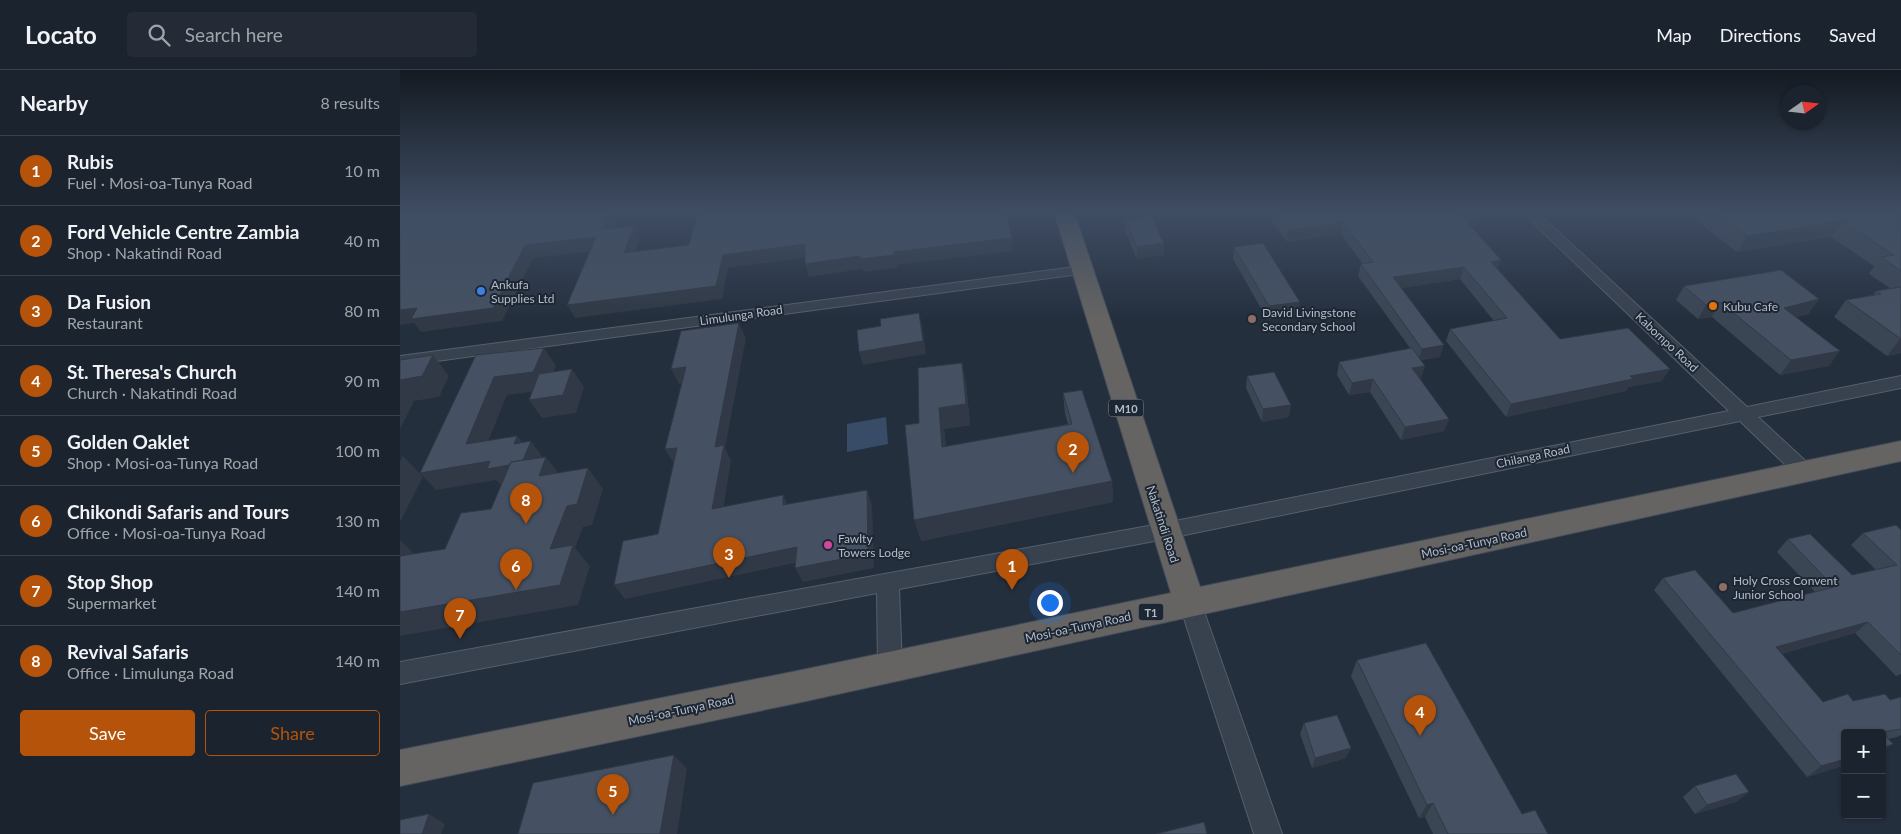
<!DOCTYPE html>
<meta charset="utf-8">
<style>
:root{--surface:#1b232e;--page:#242b36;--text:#f1f3f6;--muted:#a0a4aa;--line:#39404a;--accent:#b45309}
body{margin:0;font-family:Lato,sans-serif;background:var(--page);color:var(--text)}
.controls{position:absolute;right:15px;bottom:15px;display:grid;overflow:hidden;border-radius:5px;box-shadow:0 1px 4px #0004}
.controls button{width:45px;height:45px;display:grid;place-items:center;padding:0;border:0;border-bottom:1px solid var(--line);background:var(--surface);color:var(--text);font:25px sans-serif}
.compass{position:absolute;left:1381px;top:15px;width:45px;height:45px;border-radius:50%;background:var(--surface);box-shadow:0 1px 4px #0004;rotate:76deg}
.you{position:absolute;left:649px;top:532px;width:18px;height:18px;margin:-12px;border:4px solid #fff;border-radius:50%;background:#1a73e8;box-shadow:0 0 0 8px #1a73e833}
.badge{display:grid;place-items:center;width:32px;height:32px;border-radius:50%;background:var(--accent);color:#fff;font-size:16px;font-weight:700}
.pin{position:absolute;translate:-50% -41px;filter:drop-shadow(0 1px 2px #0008)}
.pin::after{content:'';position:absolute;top:26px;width:18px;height:15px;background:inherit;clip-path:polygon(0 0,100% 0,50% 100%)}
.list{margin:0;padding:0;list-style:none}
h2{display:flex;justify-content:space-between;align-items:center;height:65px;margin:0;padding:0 20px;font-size:21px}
h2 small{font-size:16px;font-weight:400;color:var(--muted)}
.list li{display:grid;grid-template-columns:32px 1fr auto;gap:15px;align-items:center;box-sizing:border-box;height:70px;padding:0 20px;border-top:1px solid var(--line)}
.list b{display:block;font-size:19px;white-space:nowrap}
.list p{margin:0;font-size:16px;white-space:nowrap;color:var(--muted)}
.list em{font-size:16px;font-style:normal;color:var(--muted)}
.actions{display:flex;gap:10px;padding:15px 20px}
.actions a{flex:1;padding:11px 0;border:1px solid var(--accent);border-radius:5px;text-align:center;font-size:18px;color:var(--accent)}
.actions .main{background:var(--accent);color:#fff}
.icon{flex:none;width:28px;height:28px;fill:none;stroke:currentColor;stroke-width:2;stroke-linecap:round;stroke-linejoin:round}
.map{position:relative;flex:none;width:1501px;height:764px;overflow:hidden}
header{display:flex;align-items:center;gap:30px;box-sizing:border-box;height:70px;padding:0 25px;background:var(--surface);border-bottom:1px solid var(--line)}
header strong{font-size:24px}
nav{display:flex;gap:28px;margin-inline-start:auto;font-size:18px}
.search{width:350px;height:45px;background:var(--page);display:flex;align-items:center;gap:12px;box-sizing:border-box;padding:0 18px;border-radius:5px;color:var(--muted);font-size:19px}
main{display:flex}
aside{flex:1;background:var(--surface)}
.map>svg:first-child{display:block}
.water{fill:#394c67}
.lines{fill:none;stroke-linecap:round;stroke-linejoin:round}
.minor-casing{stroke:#565f6c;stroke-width:2}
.trunk-casing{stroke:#434c59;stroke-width:2}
.minor{fill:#38414e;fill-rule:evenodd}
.trunk{fill:#656462;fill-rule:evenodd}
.wall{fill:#3b4654}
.shaded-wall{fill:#303945}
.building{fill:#455162;stroke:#303945}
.shop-dot{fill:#3f7fe0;stroke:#1d2633;stroke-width:2}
.food-dot{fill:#e8710a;stroke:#1d2633;stroke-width:2}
.education-dot{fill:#8d6e63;stroke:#1d2633;stroke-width:2}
.hotel-dot{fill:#d1479c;stroke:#1d2633;stroke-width:2}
.labels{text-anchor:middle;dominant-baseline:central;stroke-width:4;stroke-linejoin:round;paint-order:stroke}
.shield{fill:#1d2633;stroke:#878f9c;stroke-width:1}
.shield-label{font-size:11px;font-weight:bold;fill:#b4bcc9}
.poi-label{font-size:12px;fill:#b4bcc9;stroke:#1d2633;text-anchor:start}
.street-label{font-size:12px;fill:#b4bcc9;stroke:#1d2633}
</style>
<header>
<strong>Locato</strong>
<div class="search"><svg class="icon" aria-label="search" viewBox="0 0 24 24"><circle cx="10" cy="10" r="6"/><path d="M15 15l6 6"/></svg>Search here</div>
<nav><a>Map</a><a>Directions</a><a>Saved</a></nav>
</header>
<main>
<aside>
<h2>Nearby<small>8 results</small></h2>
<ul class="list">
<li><span class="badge">1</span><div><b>Rubis</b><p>Fuel · Mosi-oa-Tunya Road</p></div><em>10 m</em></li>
<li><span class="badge">2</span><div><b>Ford Vehicle Centre Zambia</b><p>Shop · Nakatindi Road</p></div><em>40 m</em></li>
<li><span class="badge">3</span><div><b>Da Fusion</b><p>Restaurant</p></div><em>80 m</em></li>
<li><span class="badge">4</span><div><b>St. Theresa's Church</b><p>Church · Nakatindi Road</p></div><em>90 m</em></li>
<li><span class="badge">5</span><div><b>Golden Oaklet</b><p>Shop · Mosi-oa-Tunya Road</p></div><em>100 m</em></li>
<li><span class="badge">6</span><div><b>Chikondi Safaris and Tours</b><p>Office · Mosi-oa-Tunya Road</p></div><em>130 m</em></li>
<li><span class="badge">7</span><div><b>Stop Shop</b><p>Supermarket</p></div><em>140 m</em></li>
<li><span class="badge">8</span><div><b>Revival Safaris</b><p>Office · Limulunga Road</p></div><em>140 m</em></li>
</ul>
<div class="actions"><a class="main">Save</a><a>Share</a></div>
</aside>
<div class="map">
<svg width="1501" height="764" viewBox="0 0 1501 764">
<rect width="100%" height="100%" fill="#242f3e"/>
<path class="water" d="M486 347 488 374 447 382V354Z"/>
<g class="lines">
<defs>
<g id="minor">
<path d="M1122 142H1137L1347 337 1501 306V318L1358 347 1412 397 1415 402 1412 407 1405 409 1398 407 1340 351 765 469 499 519 502 597 498 604 490 608 482 604 478 597 477 523 0 614V592L765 453 1329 341Z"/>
<path d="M682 196 689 200 687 203 0 296V286Z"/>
<path d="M790 524 798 526 801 533 882 764H854L779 533 782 526Z"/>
</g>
<path id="trunk" d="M654 142H674L800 517 1501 371V391L397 633 0 716V680L397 601 771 523Z"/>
</defs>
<use href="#minor" class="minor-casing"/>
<use href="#trunk" class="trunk-casing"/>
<use href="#minor" class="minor"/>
<use href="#trunk" class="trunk"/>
</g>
<g class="wall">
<path d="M866 142H1082L1078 154 1070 155 1098 199 1160 269 1262 311 1228 317 1226 321 1106 347 1046 271 1050 259 1094 251 1060 209 1001 218 1040 287 1021 290V309H1019L1049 349 1044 361 1001 370 970 322 949 325 937 305 939 292 1010 278 958 206 961 194H963L941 164 887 172Z"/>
<path d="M1295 142H1501V283L1487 286 1434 247 1446 230 1473 225 1476 221 1490 218 1469 204 1474 196 1431 167 1337 182 1293 148Z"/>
<path d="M725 149 764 173V185L737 189 725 161Z"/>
<path d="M834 177 898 244 867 249 833 189Z"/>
<path d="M1284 216 1419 229 1408 244 1396 247 1429 296 1380 305 1312 247 1298 249 1276 230Z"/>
<path d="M562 293 566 314 570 355 544 359 546 377 668 354 665 344 663 323 712 411 713 432 521 471 519 353Z"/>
<path d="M847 306 889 347 862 352 846 318Z"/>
<path d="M1501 460V604L1496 606 1455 563 1381 584 1423 632 1490 630 1501 627V665L1497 667 1488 669 1445 663V695L1407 707 1254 520 1263 508 1333 543 1415 522 1377 482 1388 469 1452 505 1476 500 1451 475 1463 463Z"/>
<path d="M957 590 1122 744 1148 764H1033L1025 747 1019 748 951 606Z"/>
<path d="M904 653 946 688 912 698 900 664Z"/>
<path d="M1295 716 1349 722 1336 732 1295 744 1283 727Z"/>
</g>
<g class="shaded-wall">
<path d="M210 142H216L219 147 210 172 203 159Z"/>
<path d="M1082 142 1078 154 1057 157 1061 145Z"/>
<path d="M1442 151 1431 167 1337 182 1347 166Z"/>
<path d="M943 152 941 164 887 172 888 160Z"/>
<path d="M234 156 240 168 230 196 224 183Z"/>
<path d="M196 167 203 180 133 188 102 251 21 262 14 253 0 255V240L125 175Z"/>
<path d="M612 168 613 181 497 195V198L464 202 462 199 409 207 405 194 460 186Z"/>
<path d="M764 173V185L737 189V177Z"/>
<path d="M405 174 409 187 328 198 322 229 175 248 167 235 323 185Z"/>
<path d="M1101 190 1097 202 1091 192Z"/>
<path d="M1064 197 1060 209 990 220 993 207Z"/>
<path d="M1419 229 1408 244 1375 253 1384 238Z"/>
<path d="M900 232 898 244 867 249 869 236Z"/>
<path d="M1320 232 1312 247 1298 249 1306 235Z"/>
<path d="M519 243 522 255 526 284 463 295 459 282Z"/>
<path d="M339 253 346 268 325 378 331 390 321 453 312 439 315 377Z"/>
<path d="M1500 269H1501V283L1487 286Z"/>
<path d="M1044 275 1040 287 1018 291 1022 279Z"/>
<path d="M144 278 156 296 145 320 107 325 80 391 66 374 94 307Z"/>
<path d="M1440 281 1429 296 1380 305 1391 290Z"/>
<path d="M33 285 49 306 39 327 14 331 0 359V310Z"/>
<path d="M562 293 566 314 570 355 544 359 548 398 542 377 539 338Z"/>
<path d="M1025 296 1021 309 1008 311 1012 298Z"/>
<path d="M286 297 293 312 279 314 271 299Z"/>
<path d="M172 299 184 317 176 343 142 348 129 330Z"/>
<path d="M1270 299 1262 311 1228 317 1226 321 1106 347 1111 334 1230 306Z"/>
<path d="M973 309 970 322 949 325 952 313Z"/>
<path d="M891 335 889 347 862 352 863 339Z"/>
<path d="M1049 349 1044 361 1001 370 1005 357Z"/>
<path d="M117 366 128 379 131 371 144 389 102 416 96 410 36 420 20 403 90 391 114 374Z"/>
<path d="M277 378 274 394 265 379Z"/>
<path d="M3 386 23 407 0 452V391Z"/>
<path d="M146 387 162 408 139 406Z"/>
<path d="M188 398 203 419 192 455 183 457 175 478 190 496 178 535 0 566V542L150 479 167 436Z"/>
<path d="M712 411 713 432 521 471 514 450Z"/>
<path d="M467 420 472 435 474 498 403 512 395 498Z"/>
<path d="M383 425 390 439 383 435Z"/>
<path d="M0 470 21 490 0 496Z"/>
<path d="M397 477 404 491 225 529 214 515Z"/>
<path d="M1468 552 1455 563 1364 589 1376 577Z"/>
<path d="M1493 674 1482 682V678Z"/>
<path d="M951 678 946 688 912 698 915 688Z"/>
<path d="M274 685 287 699 277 764H260Z"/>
<path d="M1445 689V695L1407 707 1421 696Z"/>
<path d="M1349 722 1336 732 1295 744 1307 735Z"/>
<path d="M1033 733 1025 747 1019 748 1027 735Z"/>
<path d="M29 744 45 754 41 764H22Z"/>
</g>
<g class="building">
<path d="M0 142H210L203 159 234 156 224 183 289 175 298 142H606L612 168 494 182V185L460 189V186L405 194V174L323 185 316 216 167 235 196 167 125 175 93 238 11 249 17 238 0 240Z"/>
<path d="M875 142H1082L1061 145 1101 190 1091 192 1160 269 1228 258 1270 299 1230 306 1233 309 1111 334 1050 259 1107 248 1064 197 993 207 1044 275 1022 279 961 194 973 192 943 152 888 160Z"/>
<path d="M1315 142H1501V201L1481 187 1494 185 1442 151 1347 166Z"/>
<path d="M751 146 764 173 737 177 725 149Z"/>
<path d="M863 173 900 232 869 236 834 177Z"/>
<path d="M1381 200 1419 229 1384 238 1440 281 1391 290 1320 232 1306 235 1284 216Z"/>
<path d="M1501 217V269L1446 230 1481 224 1476 221Z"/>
<path d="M519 243 523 271 459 282 457 260 481 256 480 249Z"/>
<path d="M339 253 315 377 324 375 312 439 383 425V435L467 420 468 484 395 498 397 477 214 515 223 471 258 464 277 378 265 379 286 297 271 299 281 261Z"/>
<path d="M144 278 133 302 94 307 66 374 117 366 114 374 131 371 123 390 111 392 109 395 87 399 90 391 20 403 76 285Z"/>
<path d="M1012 278 1025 296 1012 298 1049 349 1005 357 973 309 952 313 939 292Z"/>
<path d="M33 285 22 306 0 310V290Z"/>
<path d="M562 293 566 334 539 338 542 377 672 354 663 323 682 320 712 411 514 450 505 355 519 353 518 298Z"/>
<path d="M172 299 163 325 129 330 139 304Z"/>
<path d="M874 302 891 335 863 339 847 306Z"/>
<path d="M146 387 139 406 188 398 177 434 167 436 150 479 173 475 160 515 0 542V486L45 479 61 443 91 439 111 392Z"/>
<path d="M1496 455 1501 460V585L1468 552 1376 577 1423 632 1448 624 1453 631 1485 624 1490 630 1501 627V659L1482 662 1493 674 1482 678V663H1445V689L1421 696 1263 508 1295 500 1333 543 1434 517 1388 469 1410 464 1452 505 1497 495 1463 463Z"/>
<path d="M1026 573 1122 744 1135 740 1148 764H1048L1033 733 1027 735 957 590Z"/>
<path d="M937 645 951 678 915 688 904 653Z"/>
<path d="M274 685 260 764H118L133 713Z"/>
<path d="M1336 704 1349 722 1307 735 1295 716Z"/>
<path d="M29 744 22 764H0V750Z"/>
<path d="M804 752 807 764H756Z"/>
</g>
<linearGradient id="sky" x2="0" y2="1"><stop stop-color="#141a22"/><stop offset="0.57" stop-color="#3f4d63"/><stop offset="1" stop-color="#3f4d63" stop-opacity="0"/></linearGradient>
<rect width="1501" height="249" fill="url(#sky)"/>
<circle class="shop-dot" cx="81" cy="221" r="5"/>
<circle class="food-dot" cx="1313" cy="236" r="5"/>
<g class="education-dot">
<circle cx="852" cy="249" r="5"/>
<circle cx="1323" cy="517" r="5"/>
</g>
<circle class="hotel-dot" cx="428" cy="475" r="5"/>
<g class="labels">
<g class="shield">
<rect x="708.5" y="329.5" width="35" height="17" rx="4"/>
<rect x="738.5" y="533.5" width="25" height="17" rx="4"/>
</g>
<g class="shield-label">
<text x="726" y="338">M10</text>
<text x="751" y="542">T1</text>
</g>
<g class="poi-label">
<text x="91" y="214">Ankufa<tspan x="91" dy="14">Supplies Ltd</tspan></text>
<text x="1323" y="236">Kubu Cafe</text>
<text x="862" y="242">David Livingstone<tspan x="862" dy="14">Secondary School</tspan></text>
<text x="438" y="468">Fawlty<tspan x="438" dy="14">Towers Lodge</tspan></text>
<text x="1333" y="510">Holy Cross Convent<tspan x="1333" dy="14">Junior School</tspan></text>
</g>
<g class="street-label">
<text transform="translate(341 245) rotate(-8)">Limulunga Road</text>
<text transform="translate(1267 272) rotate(43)">Kabompo Road</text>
<text transform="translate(1133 386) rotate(-12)">Chilanga Road</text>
<text transform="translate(763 454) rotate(72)">Nakatindi Road</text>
<text transform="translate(1074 473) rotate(-12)">Mosi-oa-Tunya Road</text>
<text transform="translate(678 557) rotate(-12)">Mosi-oa-Tunya Road</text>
<text transform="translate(281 640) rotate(-12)">Mosi-oa-Tunya Road</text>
</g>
</g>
</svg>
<div class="controls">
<button>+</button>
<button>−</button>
</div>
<svg class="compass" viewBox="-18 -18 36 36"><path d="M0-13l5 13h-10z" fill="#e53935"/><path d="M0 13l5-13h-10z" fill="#a0a4aa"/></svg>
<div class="you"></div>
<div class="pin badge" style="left:612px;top:520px">1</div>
<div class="pin badge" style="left:673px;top:403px">2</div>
<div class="pin badge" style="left:329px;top:508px">3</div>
<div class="pin badge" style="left:1020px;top:666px">4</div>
<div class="pin badge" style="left:213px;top:745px">5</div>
<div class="pin badge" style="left:116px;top:520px">6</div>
<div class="pin badge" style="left:60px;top:569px">7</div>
<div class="pin badge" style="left:126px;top:454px">8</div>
</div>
</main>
